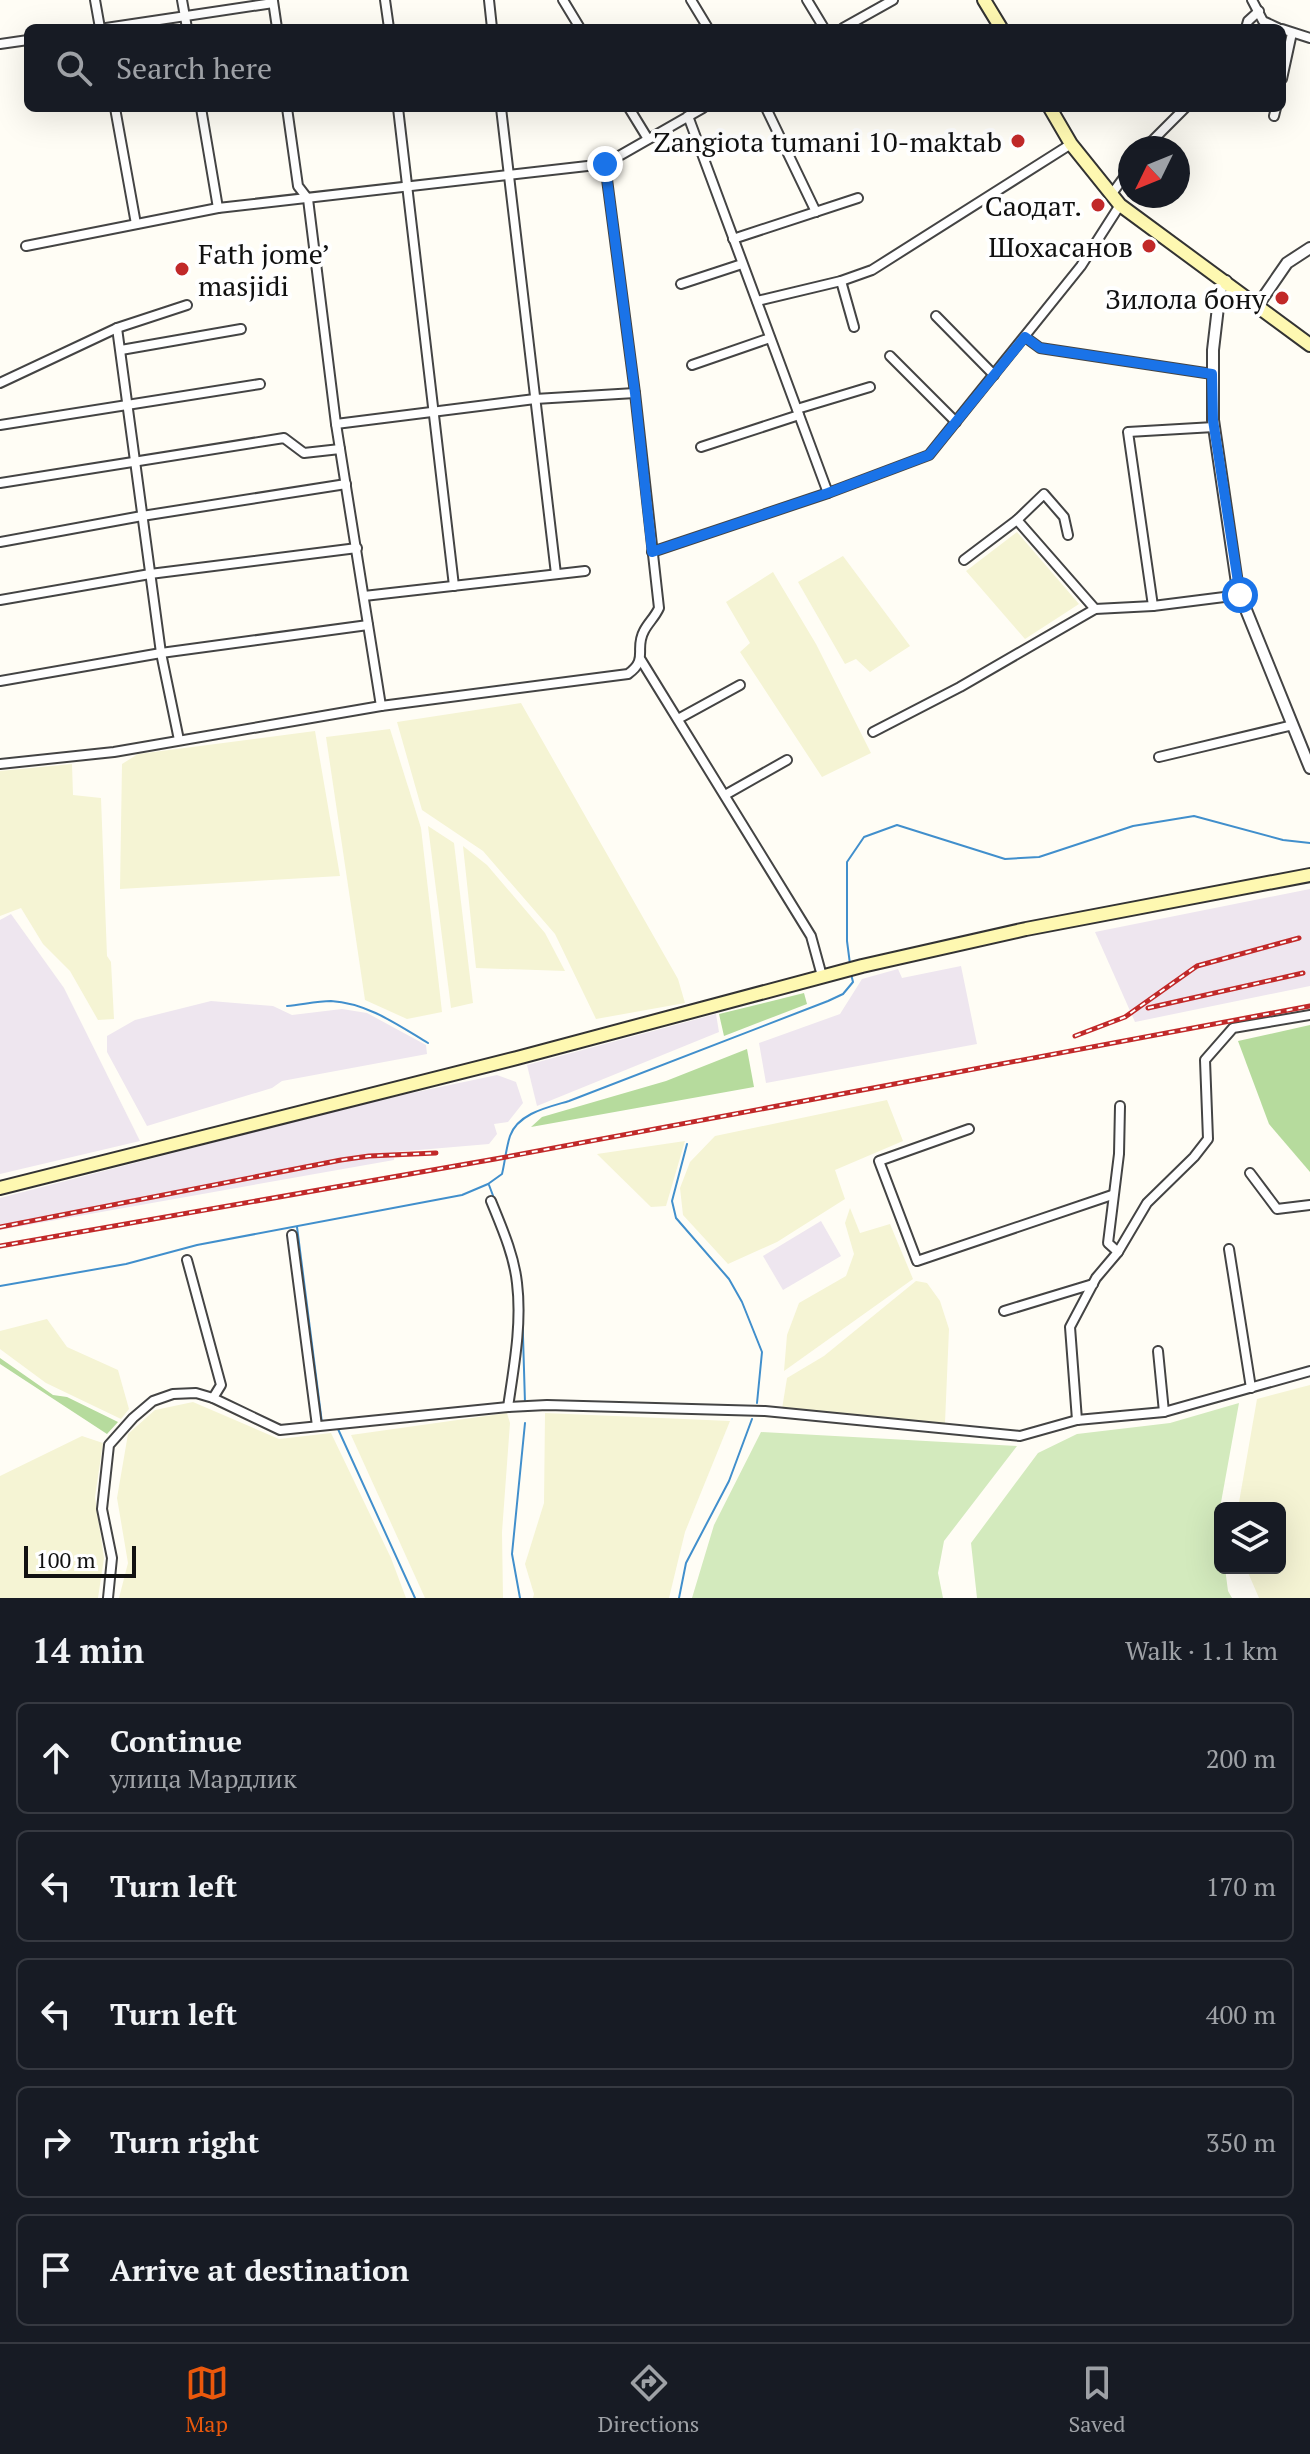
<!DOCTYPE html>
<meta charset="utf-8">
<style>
:root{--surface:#171b24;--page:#20242c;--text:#f1f3f6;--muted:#9ea1a6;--line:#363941;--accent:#ea580c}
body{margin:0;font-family:"PT Serif",serif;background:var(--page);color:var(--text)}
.controls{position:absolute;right:24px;bottom:24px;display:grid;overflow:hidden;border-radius:12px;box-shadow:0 8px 32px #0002}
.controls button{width:72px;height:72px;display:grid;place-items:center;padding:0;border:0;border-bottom:2px solid var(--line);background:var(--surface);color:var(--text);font:40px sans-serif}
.compass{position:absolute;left:1118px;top:136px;width:72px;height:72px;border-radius:50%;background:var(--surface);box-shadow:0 8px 32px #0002;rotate:227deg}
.scale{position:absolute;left:24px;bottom:20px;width:112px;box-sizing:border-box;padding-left:8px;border:4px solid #111;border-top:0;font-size:22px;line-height:28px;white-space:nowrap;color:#111;-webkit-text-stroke:6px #fff;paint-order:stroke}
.stop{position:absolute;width:24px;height:24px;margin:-18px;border:6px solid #1a73e8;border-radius:50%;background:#fff}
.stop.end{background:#1a73e8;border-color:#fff;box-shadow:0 2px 8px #0008}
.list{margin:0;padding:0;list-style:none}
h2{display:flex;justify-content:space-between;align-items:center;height:104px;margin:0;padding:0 32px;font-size:34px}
h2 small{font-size:26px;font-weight:400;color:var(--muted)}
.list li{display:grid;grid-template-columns:52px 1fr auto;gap:24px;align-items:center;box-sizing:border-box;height:112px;margin:0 16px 16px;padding:0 16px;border:2px solid var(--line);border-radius:12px}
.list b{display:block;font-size:30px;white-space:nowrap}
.list p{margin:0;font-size:26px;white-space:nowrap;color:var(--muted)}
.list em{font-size:26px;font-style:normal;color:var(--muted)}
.icon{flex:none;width:44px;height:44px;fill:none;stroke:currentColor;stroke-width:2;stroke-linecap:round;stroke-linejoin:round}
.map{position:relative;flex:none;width:1310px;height:1598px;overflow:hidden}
.search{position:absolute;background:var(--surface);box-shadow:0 8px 32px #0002;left:24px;right:24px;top:24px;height:88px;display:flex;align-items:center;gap:20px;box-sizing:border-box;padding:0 28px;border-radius:12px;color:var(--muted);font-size:30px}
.sheet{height:744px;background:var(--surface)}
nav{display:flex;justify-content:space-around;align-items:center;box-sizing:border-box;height:112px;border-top:2px solid var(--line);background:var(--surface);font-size:22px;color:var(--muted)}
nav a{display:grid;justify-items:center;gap:4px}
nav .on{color:var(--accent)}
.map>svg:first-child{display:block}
.industrial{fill:#eee6ef}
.farmland{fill:#f5f4d4}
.green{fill:#d3eabd}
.forest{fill:#b6db9d}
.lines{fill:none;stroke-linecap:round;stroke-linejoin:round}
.stream{stroke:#418fcc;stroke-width:2}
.minor-casing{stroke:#444;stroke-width:12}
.tertiary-casing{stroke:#444;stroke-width:14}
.secondary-casing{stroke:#333;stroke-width:16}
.minor{stroke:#fff;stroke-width:8}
.tertiary{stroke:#fff;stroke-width:10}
.secondary{stroke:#fef8b1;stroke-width:12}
.rail-casing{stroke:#c12929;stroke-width:5}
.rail{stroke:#fff;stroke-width:2;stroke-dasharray:6;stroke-linecap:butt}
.route{stroke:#1a73e8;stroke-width:10}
.poi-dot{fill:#c12929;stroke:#fff;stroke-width:3}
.labels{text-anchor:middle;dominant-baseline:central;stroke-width:8;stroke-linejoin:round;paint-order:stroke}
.poi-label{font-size:28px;fill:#111;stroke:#fff;text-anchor:end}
</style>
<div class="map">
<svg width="1310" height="1598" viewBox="0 0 1310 1598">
<rect width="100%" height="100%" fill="#fffdf5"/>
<g class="industrial">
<path d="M1310 889V986L1135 1022 1095 932Z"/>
<path d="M11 914 64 988 140 1141 0 1174V920Z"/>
<path d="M961 966 977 1044 766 1083 759 1043 840 1014 862 979 898 969 902 978Z"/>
<path d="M211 1001 273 1006 292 1015 342 1009 367 1013 426 1045 427 1054 282 1081 272 1088 147 1126 107 1052V1036L135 1020Z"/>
<path d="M716 1014 719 1032 537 1106 527 1065Z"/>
<path d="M497 1075 516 1082 523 1103 508 1122 494 1124 497 1134 489 1144 395 1152 394 1160 0 1230V1198L374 1101Z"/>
<path d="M821 1221 841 1256 783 1290 763 1256Z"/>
</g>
<g class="farmland">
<path d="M1017 532 1079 604 1025 639 966 571Z"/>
<path d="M843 556 910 646 870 672 856 659 845 664 798 582Z"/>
<path d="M773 572 816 644 871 753 822 777 740 652 750 643 726 602Z"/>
<path d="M521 703 678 979 685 1003 596 1019 555 934 483 851 422 810 397 722Z"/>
<path d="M390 729 421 828 442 1012 407 1019 365 1000 326 737Z"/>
<path d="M315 731 340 876 120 889 122 764 138 754Z"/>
<path d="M72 764 73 795 101 798 107 956 111 962 114 1019 98 1020 70 971 43 944 21 908 0 916V771Z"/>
<path d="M428 826 454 843 473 1003 451 1008Z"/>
<path d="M463 846 487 865 545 933 565 971 476 968Z"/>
<path d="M887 1100 903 1141 835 1170 845 1199 777 1242 728 1264 683 1215 680 1188 690 1162 715 1136Z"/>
<path d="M685 1141 666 1206 651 1207 597 1154Z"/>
<path d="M850 1208 860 1233 890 1224 913 1279 784 1371 787 1335 799 1303 846 1276 854 1254 845 1223Z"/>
<path d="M916 1281 927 1283 940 1301 949 1329 945 1423 782 1409 787 1378 824 1356Z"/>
<path d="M47 1319 67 1347 118 1370 129 1409 121 1419 46 1383 0 1349V1331Z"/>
<path d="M1310 1385V1598H1259L1246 1568H1280V1508H1238L1257 1399Z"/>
<path d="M193 1402 279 1439 331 1433 391 1558 406 1598H119L128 1563 117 1498 128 1434 155 1410Z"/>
<path d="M507 1413 510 1423 502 1532 503 1598H425L351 1435Z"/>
<path d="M545 1413 730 1421 685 1532 669 1598H533L534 1594 525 1564 544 1503Z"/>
<path d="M82 1436 103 1443 95 1497 104 1558 98 1598H0V1476Z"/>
</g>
<g class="green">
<path d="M1239 1403 1220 1508V1568H1225L1228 1591 1232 1598H977L971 1543 1038 1453 1077 1434 1170 1423Z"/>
<path d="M761 1432 1017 1446 944 1541 938 1573 943 1598H692L714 1525Z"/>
</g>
<g class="forest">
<path d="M804 993 807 1004 724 1036 719 1014Z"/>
<path d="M1310 1025V1172L1269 1124 1238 1041Z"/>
<path d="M747 1049 754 1087 531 1127 542 1117 666 1081Z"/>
<path d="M0 1358 53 1395 67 1397 118 1422 107 1434 0 1364Z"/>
</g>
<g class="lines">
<g class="stream">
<path d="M850 964 847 941V862L864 837 897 825 1005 859 1039 857 1133 826 1194 816 1283 840 1310 843"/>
<path d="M287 1006C301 1005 316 1001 331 1001 367 1003 398 1025 428 1043"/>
<path d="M687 1144 672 1201 676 1218 729 1279 742 1302 762 1352 757 1403"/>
<path d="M489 1185 512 1246"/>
<path d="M297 1227 322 1423"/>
<path d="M0 1286 126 1264 197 1245 462 1195 488 1184 502 1174C505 1162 506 1148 510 1136 518 1113 549 1107 569 1101L828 1001 843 994 853 982 851 974"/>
<path d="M522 1303 525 1403"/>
<path d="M338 1429 415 1598"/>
<path d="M520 1598 512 1554 525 1423"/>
<path d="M679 1598 686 1563 729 1481 752 1419"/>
</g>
<defs>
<g id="minor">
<path d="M95 0 100 28"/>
<path d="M182 0 187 28"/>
<path d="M385 0 389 28"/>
<path d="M489 0 492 28"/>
<path d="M563 0 580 28"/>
<path d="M691 0 708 28"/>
<path d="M807 0 824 28"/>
<path d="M1252 0 1263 21 1278 28"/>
<path d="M273 1 277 28"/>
<path d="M106 28 273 3"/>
<path d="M843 28 893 0"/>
<path d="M1246 28 1248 21 1259 11"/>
<path d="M1282 29 1310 38"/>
<path d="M0 44 28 40"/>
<path d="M1282 79 1292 33"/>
<path d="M115 108 136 224"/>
<path d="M201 108 218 208"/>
<path d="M287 108 298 186 308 199 336 424 381 706"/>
<path d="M398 108 454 586"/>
<path d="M501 108 556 574"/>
<path d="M629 108 648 139"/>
<path d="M766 108 816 212"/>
<path d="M688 116 828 493"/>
<path d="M1274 116 1276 108"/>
<path d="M1145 148 1185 108"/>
<path d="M1111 195 1130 169"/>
<path d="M733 239 858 198"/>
<path d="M26 246 218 208 605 164 703 108"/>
<path d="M841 281 854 327"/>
<path d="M681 284 742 264"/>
<path d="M757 301 841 281 872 270 1071 144"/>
<path d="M936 316 994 375"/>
<path d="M117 328 161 653 179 740"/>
<path d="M1025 337 1040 348 1212 374"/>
<path d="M121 350 241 329"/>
<path d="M890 356 956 422"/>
<path d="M692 365 770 338"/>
<path d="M0 383 117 328 187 305"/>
<path d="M797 409 870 387"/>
<path d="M336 424 535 399 635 393"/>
<path d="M0 425 260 384"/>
<path d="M701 447 799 415"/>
<path d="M0 483 284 438 304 453 340 449"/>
<path d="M1017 520 1095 609"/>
<path d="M0 542 142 516 346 484"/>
<path d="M652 552 828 493 929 455 1081 266 1120 205"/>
<path d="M964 560 1017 520 1044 494 1064 517 1068 535"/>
<path d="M364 596 585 571"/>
<path d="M0 600 150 574 357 548"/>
<path d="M1153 606 1128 432 1214 427"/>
<path d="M641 660 811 936 822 976"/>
<path d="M0 681 161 653 368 625"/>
<path d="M678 719 740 685"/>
<path d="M873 732 960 687 1095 609 1153 606 1240 595"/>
<path d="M1159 757 1293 725"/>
<path d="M0 764 114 752 381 706 628 674C649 659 634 649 644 631 648 623 655 617 659 608L635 393 605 164"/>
<path d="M725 795 787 760"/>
<path d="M969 1129 879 1161 917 1261 1112 1195"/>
<path d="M1250 1173 1277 1209 1310 1205"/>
<path d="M491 1201C502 1228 514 1255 517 1283 522 1324 514 1366 508 1407"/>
<path d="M292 1235 317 1426"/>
<path d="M1229 1249 1251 1388"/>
<path d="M1118 1252 1108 1243 1119 1154 1120 1106"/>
<path d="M187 1260 221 1385 213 1398"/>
<path d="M1004 1311 1093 1284"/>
<path d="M1158 1351 1164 1412"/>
<path d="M1077 1420 1070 1327 1096 1278 1118 1252 1147 1203 1194 1157 1208 1139 1205 1060 1233 1028 1310 1015"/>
<path d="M108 1598 112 1558 102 1509 109 1445 133 1418 153 1401 173 1394 196 1393 213 1398 280 1430 508 1407 547 1405 765 1411 1020 1436 1077 1420 1164 1412 1310 1371"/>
</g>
<g id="tertiary">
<path d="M1226 281 1220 290 1213 350V420L1238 590 1310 768"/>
<path d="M1258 305 1287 263 1310 248"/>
</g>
<g id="secondary">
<path d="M984 0 1001 28"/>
<path d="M1050 108 1071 144 1120 205 1310 345"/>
<path d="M0 1188 517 1058 862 966 1026 929 1310 875"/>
</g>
</defs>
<use href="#minor" class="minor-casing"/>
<use href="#tertiary" class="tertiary-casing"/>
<use href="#secondary" class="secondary-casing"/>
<use href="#minor" class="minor"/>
<use href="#tertiary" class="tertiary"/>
<use href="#secondary" class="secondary"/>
<defs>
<g id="rail">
<path d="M1148 1008 1303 973"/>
<path d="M1075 1036 1125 1017 1197 966 1299 938"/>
<path d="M0 1227 341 1160 369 1156 436 1153"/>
<path d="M0 1246 495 1159 1310 1006"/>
</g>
</defs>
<use href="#rail" class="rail-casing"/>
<use href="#rail" class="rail"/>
</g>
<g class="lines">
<path class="route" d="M605 164 635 393 652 552 828 493 929 455 1025 337 1040 348 1212 374 1213 420 1240 595"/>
</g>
<g class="poi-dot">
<circle cx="1018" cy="141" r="8"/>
<circle cx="1098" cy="205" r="8"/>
<circle cx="1149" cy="246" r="8"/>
<circle cx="182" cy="269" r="8"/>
<circle cx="1282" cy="298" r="8"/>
</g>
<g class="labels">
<g class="poi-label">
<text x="1002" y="141">Zangiota tumani 10-maktab</text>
<text x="1082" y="205">Саодат.</text>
<text x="1133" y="246">Шохасанов</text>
<text x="198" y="253" text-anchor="start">Fath jome’<tspan x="198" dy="32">masjidi</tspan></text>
<text x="1266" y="298">Зилола бону</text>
</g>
</g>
</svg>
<div class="controls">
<button><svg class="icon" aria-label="layers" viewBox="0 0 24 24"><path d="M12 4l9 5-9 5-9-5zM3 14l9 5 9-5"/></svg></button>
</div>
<svg class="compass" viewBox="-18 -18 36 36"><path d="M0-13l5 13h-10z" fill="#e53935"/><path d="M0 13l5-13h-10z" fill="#9ea1a6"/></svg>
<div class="scale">100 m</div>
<div class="stop" style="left:1240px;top:595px"></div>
<div class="stop end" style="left:605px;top:164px"></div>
<div class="search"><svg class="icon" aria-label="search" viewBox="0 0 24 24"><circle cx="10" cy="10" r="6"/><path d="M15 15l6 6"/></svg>Search here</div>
</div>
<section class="sheet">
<h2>14 min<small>Walk · 1.1 km</small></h2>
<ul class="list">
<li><svg class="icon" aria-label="ahead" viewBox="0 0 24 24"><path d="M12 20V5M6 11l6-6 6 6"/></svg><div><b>Continue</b><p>улица Мардлик</p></div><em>200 m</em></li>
<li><svg class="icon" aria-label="left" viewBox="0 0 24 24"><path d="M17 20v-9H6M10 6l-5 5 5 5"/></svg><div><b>Turn left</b></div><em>170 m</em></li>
<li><svg class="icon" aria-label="left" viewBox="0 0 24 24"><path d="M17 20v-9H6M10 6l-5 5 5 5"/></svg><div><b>Turn left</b></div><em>400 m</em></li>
<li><svg class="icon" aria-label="right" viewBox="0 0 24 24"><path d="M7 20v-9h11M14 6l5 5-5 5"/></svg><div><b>Turn right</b></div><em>350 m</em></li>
<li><svg class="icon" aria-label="arrive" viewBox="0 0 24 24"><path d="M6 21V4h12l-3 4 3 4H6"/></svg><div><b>Arrive at destination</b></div></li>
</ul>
</section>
<nav>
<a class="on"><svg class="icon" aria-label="map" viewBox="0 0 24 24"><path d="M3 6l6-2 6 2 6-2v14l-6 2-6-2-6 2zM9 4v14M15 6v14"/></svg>Map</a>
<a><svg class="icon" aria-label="directions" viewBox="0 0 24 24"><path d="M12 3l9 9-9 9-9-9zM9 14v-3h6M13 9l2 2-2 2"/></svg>Directions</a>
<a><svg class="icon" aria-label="saved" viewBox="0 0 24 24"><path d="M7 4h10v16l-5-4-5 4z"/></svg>Saved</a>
</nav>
